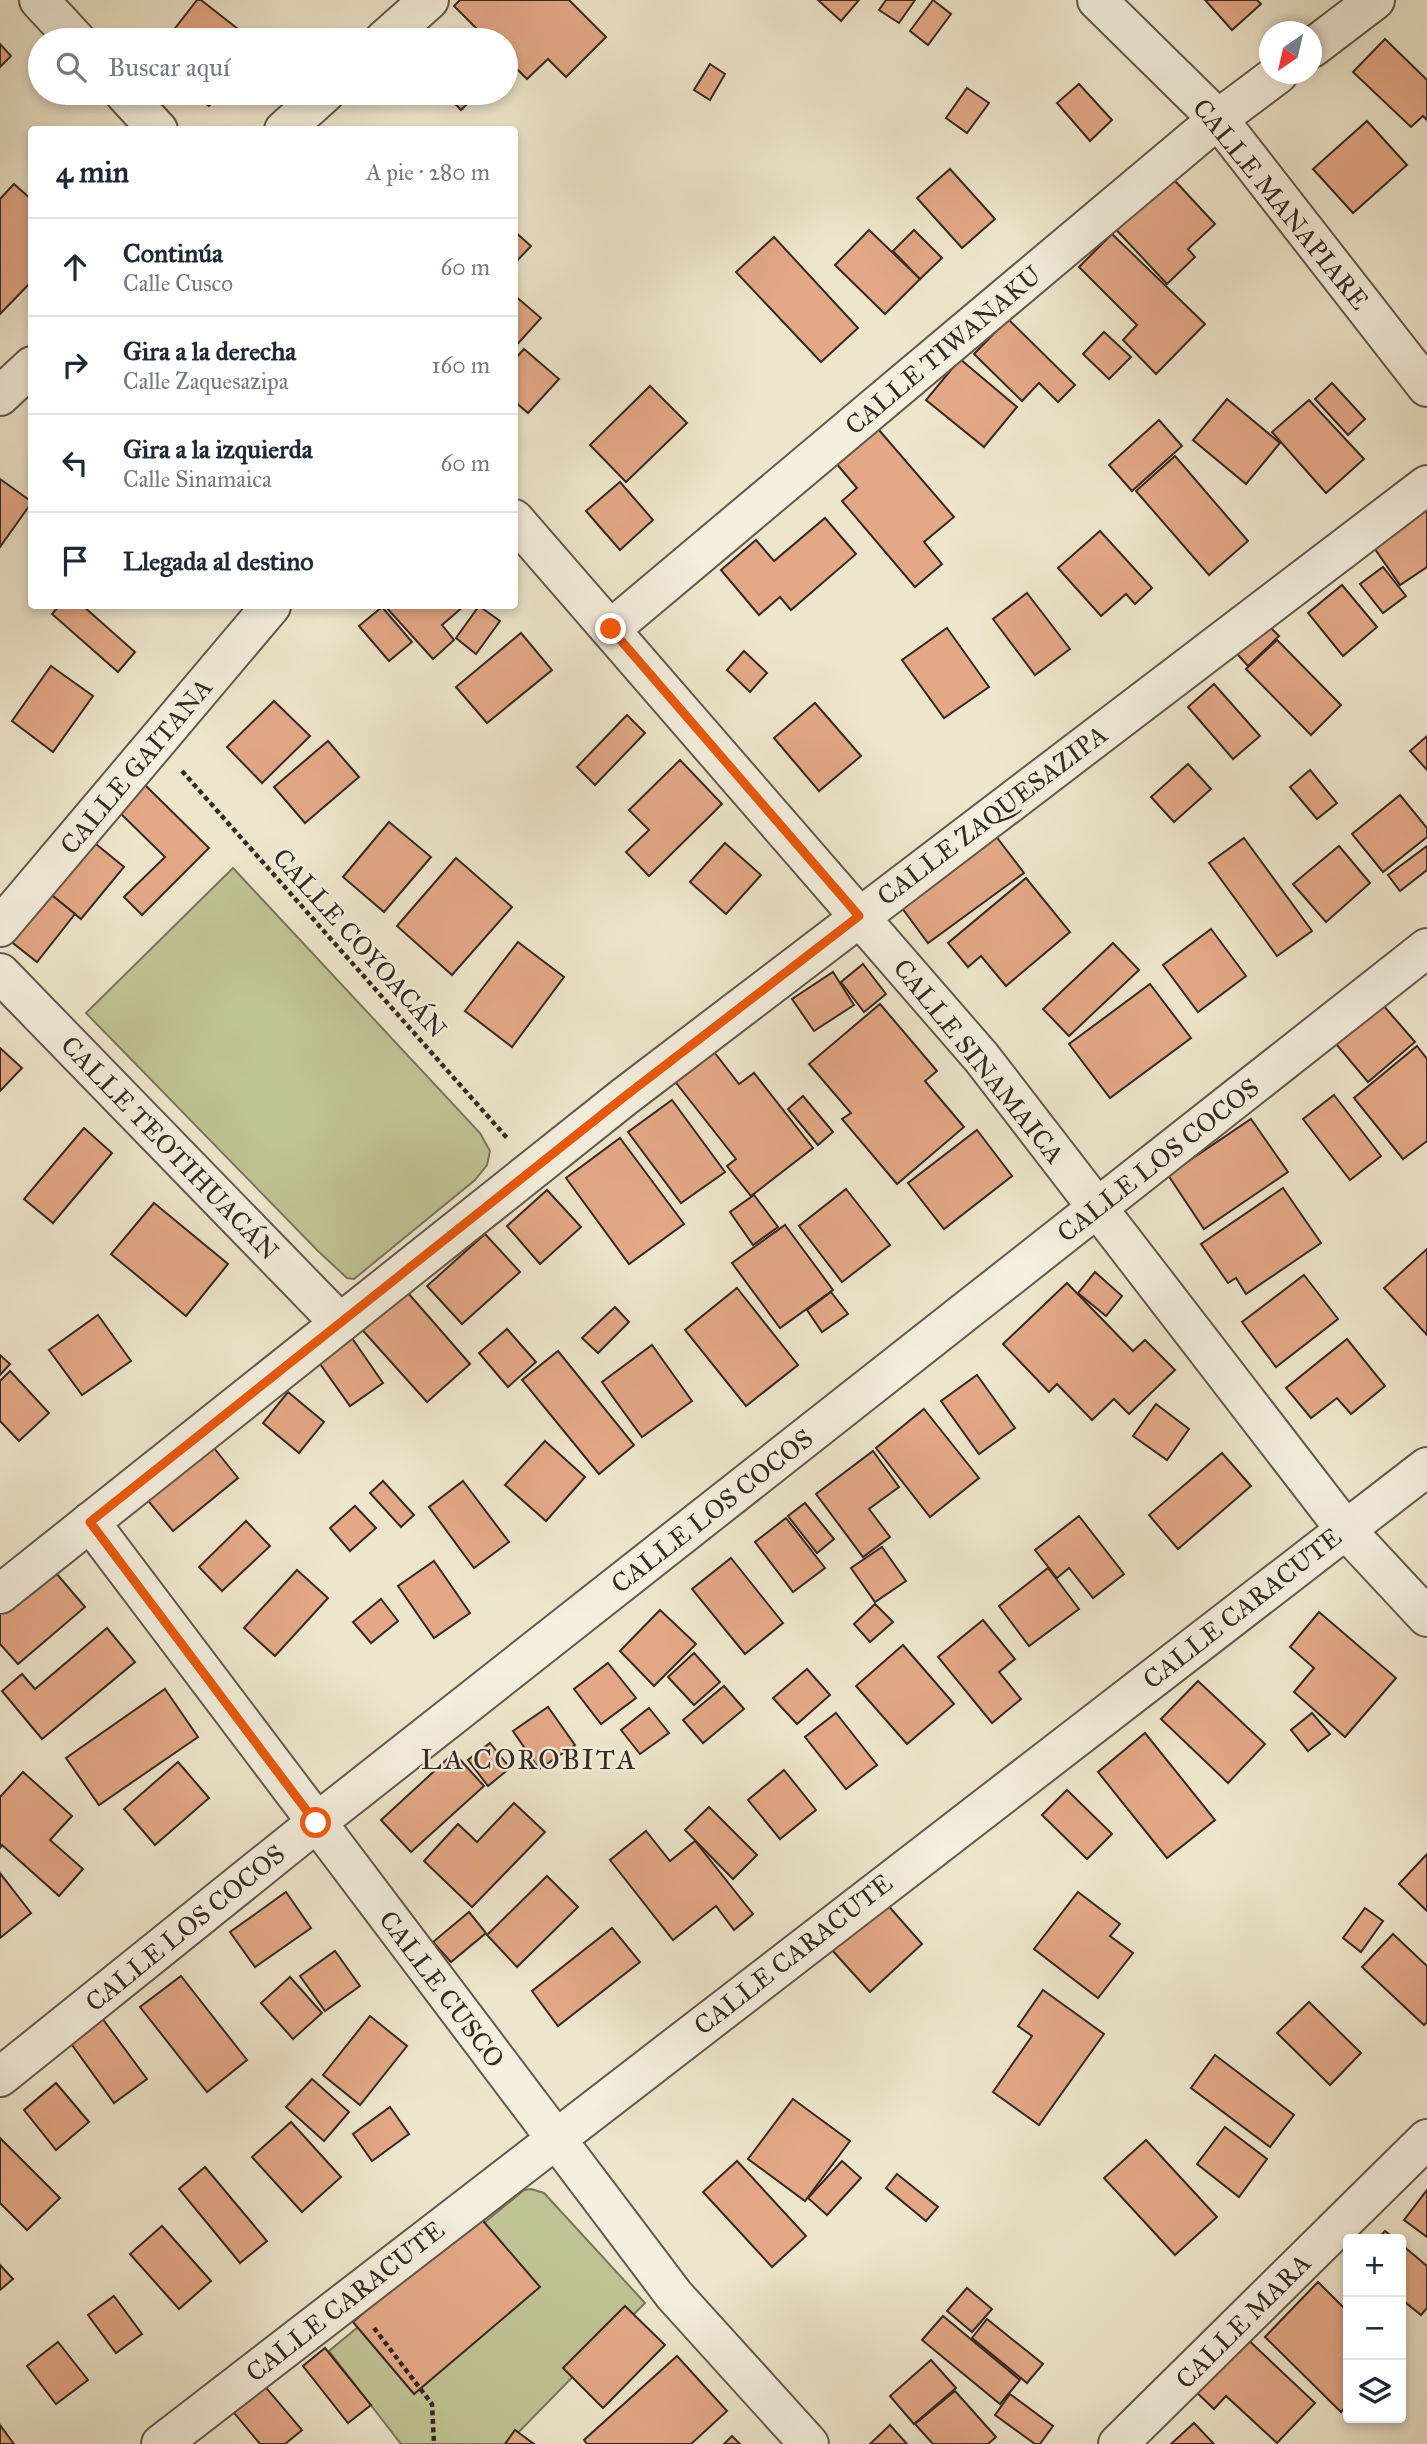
<!DOCTYPE html>
<html lang="es">
<meta charset="utf-8">
<style>
:root{--surface:#fff;--page:#f6f6f7;--text:#1f2937;--muted:#747a83;--line:#e0e1e3}
body{margin:0;font-family:"IM FELL Great Primer",serif;background:var(--page);color:var(--text)}
.controls{position:absolute;right:21px;bottom:21px;display:grid;overflow:hidden;border-radius:7px;box-shadow:0 4px 10px #0003}
.controls button{width:63px;height:63px;display:grid;place-items:center;padding:0;border:0;border-bottom:2px solid var(--line);background:var(--surface);color:var(--text);font:35px sans-serif}
.compass{position:absolute;left:1259px;top:21px;width:63px;height:63px;border-radius:50%;background:var(--surface);box-shadow:0 4px 10px #0003;rotate:214deg}
.stop{position:absolute;width:21px;height:21px;margin:-16px;border:5px solid #ea580c;border-radius:50%;background:#fff}
.stop.end{background:#ea580c;border-color:#fff;box-shadow:0 2px 7px #0008}
.list{margin:0;padding:0;list-style:none}
h2{display:flex;justify-content:space-between;align-items:center;height:91px;margin:0;padding:0 28px;font-size:30px}
h2 small{font-size:23px;font-weight:400;color:var(--muted)}
.list li{display:grid;grid-template-columns:46px 1fr auto;gap:21px;align-items:center;box-sizing:border-box;height:98px;padding:0 28px;border-top:2px solid var(--line)}
.list b{display:block;font-size:26px;white-space:nowrap}
.list p{margin:0;font-size:23px;white-space:nowrap;color:var(--muted)}
.list em{font-size:23px;font-style:normal;color:var(--muted)}
.icon{flex:none;width:38px;height:38px;fill:none;stroke:currentColor;stroke-width:2;stroke-linecap:round;stroke-linejoin:round}
.map{position:relative;flex:none;width:1427px;height:2444px;overflow:hidden}
.search{position:absolute;background:var(--surface);box-shadow:0 4px 10px #0003;left:28px;top:28px;width:490px;height:77px;display:flex;align-items:center;gap:18px;box-sizing:border-box;padding:0 24px;border-radius:38px;color:var(--muted);font-size:26px}
.panel{position:absolute;background:var(--surface);box-shadow:0 4px 10px #0003;left:28px;top:126px;width:490px;height:483px;border-radius:7px}
.map>svg:first-child{display:block}
.green{fill:#c0c393;stroke:#7a765a;stroke-width:2}
.building{fill:#e4a886;stroke:#352a22;stroke-width:2}
.lines{fill:none;stroke-linecap:round;stroke-linejoin:round}
.minor-casing{stroke:#63594c;stroke-width:42}
.path{stroke:#352a22;stroke-width:4.5;stroke-dasharray:5 3.5;stroke-linecap:butt}
.minor{stroke:#f4efde;stroke-width:38}
.route{stroke:#ea580c;stroke-width:9}
.labels{text-anchor:middle;dominant-baseline:central;stroke-width:5;stroke-linejoin:round;paint-order:stroke}
.street-label{font-size:26px;fill:#352a22;stroke:#f4efde}
.neighbourhood-label{font-size:28px;letter-spacing:2px;fill:#352a22;stroke:#f4efde}
</style>
<div class="map">
<svg width="1427" height="2444" viewBox="0 0 1427 2444">
<rect width="100%" height="100%" fill="#eee6cc"/>
<filter id="stains"><feTurbulence type="fractalNoise" baseFrequency=".00286" numOctaves="4"/><feColorMatrix values="0 0 0 0 .2 0 0 0 0 .09 0 0 0 0 .02 0 0 0 .5 -.17"/></filter>
<radialGradient id="worn" r=".72"><stop offset=".6" stop-color="#630" stop-opacity="0"/><stop offset="1" stop-color="#630" stop-opacity=".3"/></radialGradient>
<g class="green">
<path d="M233 868 480 1133 490 1151 487 1165 475 1180 354 1279 347 1278 318 1251 86 1013Z"/>
<path d="M531 2189 544 2193 645 2303 507 2444H401L329 2351 524 2190Z"/>
</g>
<g class="building">
<path d="M197 0H201L252 40H166Z"/>
<path d="M460 0H569L606 37 566 77 548 59 527 79 506 58V40H488L454 6Z"/>
<path d="M818 0H859L841 21Z"/>
<path d="M886 0H915L899 23 879 10Z"/>
<path d="M933 0 951 14 928 45 910 31Z"/>
<path d="M1205 0H1257L1261 4 1232 30Z"/>
<path d="M1385 39 1427 80V120L1423 116 1411 127 1353 72Z"/>
<path d="M0 44 11 56 0 67Z"/>
<path d="M710 64 725 74 710 100 694 90Z"/>
<path d="M1079 84 1112 120 1090 141 1057 103Z"/>
<path d="M967 88 989 103 967 133 946 118Z"/>
<path d="M192 93H222L209 106Z"/>
<path d="M445 93H478L461 110Z"/>
<path d="M1367 121 1407 165 1353 213 1313 169Z"/>
<path d="M950 169 995 219 962 248 917 198Z"/>
<path d="M1164 169 1215 224 1188 249 1195 257 1167 284 1108 221Z"/>
<path d="M14 184 32 200V281L0 314V199Z"/>
<path d="M869 230 920 279 885 314 835 265Z"/>
<path d="M914 230 942 258 920 279 893 251Z"/>
<path d="M514 231 531 246 514 264Z"/>
<path d="M1112 234 1205 324 1156 374 1123 340 1137 325 1079 267Z"/>
<path d="M774 237 858 328 821 362 736 272Z"/>
<path d="M514 295 541 318 514 348Z"/>
<path d="M1008 319 1075 385 1058 402 1039 383 1022 401 974 354Z"/>
<path d="M1104 332 1131 357 1109 379 1083 354Z"/>
<path d="M524 349 559 379 528 413 514 401V360Z"/>
<path d="M960 359 1017 407 984 447 926 400Z"/>
<path d="M1332 383 1365 419 1348 435 1315 399Z"/>
<path d="M650 386 687 423 626 482 590 445Z"/>
<path d="M1227 399 1280 443 1246 484 1193 440Z"/>
<path d="M1309 400 1364 459 1326 493 1272 432Z"/>
<path d="M866 415 954 517 924 542 942 564 915 587 842 501 857 488 825 450Z"/>
<path d="M1159 420 1182 446 1132 491 1109 465Z"/>
<path d="M1175 456 1248 541 1209 575 1136 491Z"/>
<path d="M0 479 32 502 0 547Z"/>
<path d="M620 482 653 520 620 550 586 511Z"/>
<path d="M1427 498V567L1400 585 1368 539Z"/>
<path d="M825 518 856 554 791 610 780 597 759 615 721 570 756 540 774 561Z"/>
<path d="M1100 531 1152 588 1135 604 1126 594 1101 616 1058 568Z"/>
<path d="M1383 567 1406 596 1383 613 1360 584Z"/>
<path d="M1342 585 1377 627 1343 656 1308 613Z"/>
<path d="M1027 593 1070 649 1035 675 993 619Z"/>
<path d="M59 606H83L135 652 118 672 52 614Z"/>
<path d="M385 606H464L442 625 454 640 433 659Z"/>
<path d="M479 606 500 621 476 654 456 638Z"/>
<path d="M382 607 412 642 389 661 359 626Z"/>
<path d="M1261 618 1279 636 1248 666 1231 647Z"/>
<path d="M947 628 989 687 944 718 902 660Z"/>
<path d="M521 633 552 670 487 723 456 687Z"/>
<path d="M1277 640 1341 705 1311 735 1246 669Z"/>
<path d="M744 651 767 673 750 692 727 670Z"/>
<path d="M51 666 93 696 53 752 12 721Z"/>
<path d="M1214 684 1260 736 1233 759 1188 707Z"/>
<path d="M274 701 310 736 262 783 227 747Z"/>
<path d="M815 703 861 756 819 791 774 738Z"/>
<path d="M627 715 645 733 595 785 577 767Z"/>
<path d="M1427 736V770L1410 751Z"/>
<path d="M328 741 359 777 305 823 274 787Z"/>
<path d="M680 760 722 804 649 876 626 852 649 830 629 810Z"/>
<path d="M1188 764 1211 789 1174 822 1151 797Z"/>
<path d="M1310 770 1337 803 1317 819 1290 787Z"/>
<path d="M142 782 209 848 142 915 124 897 165 857 116 809Z"/>
<path d="M1400 795 1427 828V837L1383 872 1352 834Z"/>
<path d="M389 822 431 857 384 912 343 877Z"/>
<path d="M995 835 1024 873 928 943 899 904Z"/>
<path d="M1244 838 1312 931 1277 956 1209 863Z"/>
<path d="M91 840 124 867 81 919 48 892Z"/>
<path d="M725 843 761 875 726 914 690 882Z"/>
<path d="M1339 846 1370 883 1326 922 1293 884Z"/>
<path d="M1427 846V870L1400 891 1388 875Z"/>
<path d="M456 858 512 907 452 975 397 926Z"/>
<path d="M1026 878 1070 932 1006 986 981 956 968 967 948 943Z"/>
<path d="M43 888 75 914 37 962 4 936Z"/>
<path d="M1211 929 1246 976 1198 1012 1163 965Z"/>
<path d="M518 942 564 977 512 1047 465 1011Z"/>
<path d="M1113 943 1139 970 1069 1036 1043 1009Z"/>
<path d="M863 964 886 994 864 1012 841 982Z"/>
<path d="M833 972 854 1005 814 1031 792 999Z"/>
<path d="M1150 984 1191 1038 1110 1098 1069 1044Z"/>
<path d="M880 1004 937 1071 925 1081 964 1127 897 1184 842 1119 851 1113 809 1064Z"/>
<path d="M1383 1005 1415 1042 1368 1082 1336 1044Z"/>
<path d="M1417 1046 1427 1059V1141L1403 1159 1354 1098Z"/>
<path d="M0 1048 22 1068 0 1091Z"/>
<path d="M711 1048 739 1084 754 1073 813 1148 751 1196 727 1166 736 1159 673 1079Z"/>
<path d="M1334 1095 1381 1156 1350 1180 1303 1119Z"/>
<path d="M803 1096 833 1132 818 1145 788 1109Z"/>
<path d="M672 1100 725 1172 681 1203 628 1132Z"/>
<path d="M1251 1119 1288 1172 1204 1229 1168 1175Z"/>
<path d="M84 1128 112 1153 53 1223 24 1199Z"/>
<path d="M977 1130 1012 1176 944 1229 908 1183Z"/>
<path d="M620 1138 684 1224 629 1264 566 1178Z"/>
<path d="M1283 1188 1321 1243 1246 1294 1236 1278 1228 1283 1201 1244Z"/>
<path d="M846 1189 890 1245 842 1282 799 1226Z"/>
<path d="M547 1190 581 1227 540 1264 507 1226Z"/>
<path d="M754 1195 778 1227 753 1245 730 1212Z"/>
<path d="M154 1203 228 1264 186 1316 111 1254Z"/>
<path d="M785 1225 833 1290 780 1328 732 1263Z"/>
<path d="M485 1234 520 1272 462 1324 427 1286Z"/>
<path d="M1427 1249V1335L1384 1288Z"/>
<path d="M1095 1272 1122 1296 1106 1316 1078 1293Z"/>
<path d="M1304 1275 1338 1319 1276 1367 1242 1322Z"/>
<path d="M1067 1283 1133 1351 1145 1340 1175 1370 1129 1414 1114 1399 1092 1420 1057 1384 1049 1392 1003 1344Z"/>
<path d="M401 1285 470 1364 427 1402 357 1324Z"/>
<path d="M737 1288 798 1365 746 1406 685 1330Z"/>
<path d="M831 1292 848 1314 822 1332 807 1310Z"/>
<path d="M615 1307 629 1322 598 1353 582 1338Z"/>
<path d="M98 1315 131 1361 82 1395 49 1350Z"/>
<path d="M507 1329 536 1362 508 1387 479 1353Z"/>
<path d="M347 1331 383 1383 350 1406 313 1354Z"/>
<path d="M1347 1339 1385 1386 1351 1414 1337 1398 1311 1418 1286 1388Z"/>
<path d="M652 1345 692 1401 642 1437 602 1382Z"/>
<path d="M558 1351 634 1445 599 1474 522 1380Z"/>
<path d="M0 1355 10 1364 0 1375Z"/>
<path d="M10 1371 49 1413 19 1441 0 1421V1381Z"/>
<path d="M977 1375 1015 1428 979 1454 941 1401Z"/>
<path d="M288 1392 324 1422 299 1453 263 1423Z"/>
<path d="M1156 1404 1189 1429 1167 1460 1133 1436Z"/>
<path d="M924 1409 979 1478 930 1517 876 1448Z"/>
<path d="M202 1433 238 1478 173 1531 136 1486Z"/>
<path d="M545 1441 585 1477 546 1521 505 1485Z"/>
<path d="M873 1451 899 1487 869 1509 890 1537 863 1557 816 1494Z"/>
<path d="M1222 1453 1251 1486 1178 1549 1149 1515Z"/>
<path d="M383 1481 414 1515 401 1527 370 1493Z"/>
<path d="M463 1481 509 1542 474 1568 429 1507Z"/>
<path d="M805 1503 834 1539 817 1553 788 1516Z"/>
<path d="M355 1506 376 1528 350 1551 330 1528Z"/>
<path d="M1079 1516 1124 1574 1093 1598 1069 1568 1057 1578 1035 1550Z"/>
<path d="M786 1518 825 1568 793 1592 755 1542Z"/>
<path d="M246 1521 270 1546 222 1591 199 1567Z"/>
<path d="M882 1547 906 1581 875 1602 851 1568Z"/>
<path d="M731 1558 783 1623 745 1654 692 1589Z"/>
<path d="M434 1561 470 1613 434 1638 398 1586Z"/>
<path d="M50 1566 85 1607 18 1664 0 1644V1610Z"/>
<path d="M1048 1568 1079 1609 1029 1646 999 1606Z"/>
<path d="M297 1570 328 1598 275 1656 244 1628Z"/>
<path d="M381 1599 398 1621 371 1643 353 1622Z"/>
<path d="M875 1604 893 1622 870 1642 854 1624Z"/>
<path d="M660 1610 696 1644 654 1686 620 1651Z"/>
<path d="M1319 1612 1396 1678 1345 1737 1294 1692 1314 1668 1290 1647Z"/>
<path d="M983 1620 1015 1659 999 1672 1021 1699 992 1723 938 1657Z"/>
<path d="M107 1628 135 1662 42 1739 2 1691 22 1674 35 1689Z"/>
<path d="M903 1645 954 1704 907 1744 856 1686Z"/>
<path d="M694 1653 720 1682 694 1705 668 1677Z"/>
<path d="M608 1663 636 1698 601 1724 574 1689Z"/>
<path d="M807 1669 830 1695 797 1724 773 1698Z"/>
<path d="M1198 1681 1265 1744 1228 1783 1161 1719Z"/>
<path d="M724 1686 744 1709 703 1743 683 1720Z"/>
<path d="M165 1689 198 1737 99 1805 66 1758Z"/>
<path d="M548 1707 575 1745 539 1769 513 1731Z"/>
<path d="M649 1708 669 1733 640 1754 621 1730Z"/>
<path d="M836 1713 877 1765 846 1789 805 1737Z"/>
<path d="M1312 1713 1330 1734 1308 1751 1291 1730Z"/>
<path d="M1145 1733 1215 1820 1167 1858 1098 1772Z"/>
<path d="M490 1743 510 1768 488 1786 468 1760Z"/>
<path d="M454 1753 484 1786 411 1852 381 1820Z"/>
<path d="M178 1762 209 1798 155 1845 124 1809Z"/>
<path d="M784 1770 816 1810 780 1839 748 1800Z"/>
<path d="M23 1772 72 1816 50 1840 83 1869 59 1896 2 1845 0 1848V1797Z"/>
<path d="M1067 1790 1112 1834 1087 1859 1042 1815Z"/>
<path d="M514 1803 545 1832 472 1907 424 1861 458 1824 477 1842Z"/>
<path d="M709 1807 757 1855 733 1879 685 1830Z"/>
<path d="M646 1831 670 1861 695 1841 753 1914 734 1930 716 1906 673 1940 610 1860Z"/>
<path d="M1427 1854V1911L1399 1884Z"/>
<path d="M0 1873 31 1913 0 1938Z"/>
<path d="M547 1876 578 1907 517 1967 487 1935Z"/>
<path d="M286 1892 311 1928 255 1967 230 1932Z"/>
<path d="M1078 1892 1120 1924 1110 1936 1133 1953 1098 1998 1034 1949Z"/>
<path d="M885 1902 922 1944 870 1992 832 1950Z"/>
<path d="M1365 1908 1383 1921 1361 1952 1343 1938Z"/>
<path d="M469 1912 486 1933 451 1962 433 1942Z"/>
<path d="M612 1928 640 1962 558 2026 532 1991Z"/>
<path d="M1393 1934 1427 1966V2022L1424 2025 1362 1967Z"/>
<path d="M335 1951 360 1986 325 2011 300 1976Z"/>
<path d="M181 1976 247 2060 207 2092 140 2007Z"/>
<path d="M290 1977 322 2013 293 2039 261 2003Z"/>
<path d="M1043 1990 1104 2034 1039 2125 993 2092 1032 2036 1018 2026Z"/>
<path d="M1309 2002 1361 2053 1330 2085 1277 2033Z"/>
<path d="M99 2014 147 2079 114 2103 67 2038Z"/>
<path d="M370 2016 407 2046 360 2105 323 2075Z"/>
<path d="M1215 2055 1294 2115 1270 2147 1191 2088Z"/>
<path d="M312 2079 349 2112 324 2141 286 2107Z"/>
<path d="M56 2083 89 2122 56 2150 24 2110Z"/>
<path d="M793 2099 850 2141 805 2201 748 2159Z"/>
<path d="M390 2107 409 2134 372 2161 353 2134Z"/>
<path d="M291 2122 341 2177 302 2212 252 2157Z"/>
<path d="M1225 2127 1267 2159 1239 2197 1197 2164Z"/>
<path d="M0 2138 60 2198 27 2230 0 2203Z"/>
<path d="M1146 2140 1217 2217 1175 2255 1104 2178Z"/>
<path d="M737 2161 806 2236 772 2267 703 2192Z"/>
<path d="M842 2161 861 2178 827 2215 808 2198Z"/>
<path d="M205 2167 267 2241 240 2263 179 2189Z"/>
<path d="M897 2174 938 2207 926 2221 886 2188Z"/>
<path d="M1427 2190V2237L1404 2220Z"/>
<path d="M478 2215 540 2287 414 2394 353 2322Z"/>
<path d="M162 2226 211 2281 179 2309 130 2254Z"/>
<path d="M1385 2231 1395 2239H1377Z"/>
<path d="M1401 2244 1427 2266V2308L1421 2315 1401 2299Z"/>
<path d="M0 2265 13 2279 0 2290Z"/>
<path d="M1318 2282 1348 2312V2404L1341 2412 1265 2337Z"/>
<path d="M967 2288 992 2309 972 2332 947 2311Z"/>
<path d="M114 2296 142 2334 116 2353 88 2315Z"/>
<path d="M625 2306 665 2345 603 2408 563 2368Z"/>
<path d="M943 2316 1020 2380 1000 2404 922 2340Z"/>
<path d="M987 2319 1043 2364 1027 2383 972 2338Z"/>
<path d="M1244 2336 1315 2403 1277 2443 1226 2396 1214 2409 1193 2389Z"/>
<path d="M58 2342 88 2380 56 2404 27 2366Z"/>
<path d="M325 2348 371 2405 348 2423 303 2366Z"/>
<path d="M677 2356 727 2411 691 2444H587L584 2440Z"/>
<path d="M931 2360 956 2388 914 2424 890 2396Z"/>
<path d="M251 2370 302 2430 285 2444H260L220 2396Z"/>
<path d="M955 2391 996 2437 988 2444H933L915 2424Z"/>
<path d="M1010 2394 1053 2426 1040 2444H1035L995 2415Z"/>
<path d="M1194 2423 1214 2444H1171Z"/>
<path d="M0 2425 14 2444H0Z"/>
<path d="M890 2425 907 2444H870Z"/>
<path d="M515 2430 534 2444H505Z"/>
<path d="M732 2436 740 2444H724Z"/>
</g>
<g class="lines">
<defs>
<g id="minor">
<path d="M39 0 76 40"/>
<path d="M1097 0 1218 119 1427 387"/>
<path d="M384 40 429 0"/>
<path d="M1312 48 1375 0"/>
<path d="M124 93 158 130"/>
<path d="M284 130 325 93"/>
<path d="M0 396 32 366"/>
<path d="M514 519 981 1057 1345 1529 1427 1617"/>
<path d="M611 629 1218 119 1278 74"/>
<path d="M0 927 271 606"/>
<path d="M0 973 340 1323"/>
<path d="M90 1522 674 2295 809 2444"/>
<path d="M0 1594 624 1097 1427 485"/>
<path d="M0 2077 316 1823 1427 948"/>
<path d="M161 2444 1427 1467"/>
<path d="M1118 2444 1427 2139"/>
</g>
</defs>
<use href="#minor" class="minor-casing"/>
<g class="path">
<path d="M182 771 508 1139"/>
<path d="M374 2328 432 2404 434 2444"/>
</g>
<use href="#minor" class="minor"/>
</g>
<g class="lines">
<path class="route" d="M316 1823 90 1522 624 1097 859 916 611 629"/>
</g>
<g class="labels">
<g class="street-label">
<text transform="translate(1281 204) rotate(51)">CALLE MANAPIARE</text>
<text transform="translate(943 350) rotate(-40)">CALLE TIWANAKU</text>
<text transform="translate(136 766) rotate(-50)">CALLE GAITANA</text>
<text transform="translate(992 815) rotate(-37)">CALLE ZAQUESAZIPA</text>
<text transform="translate(360 943) rotate(48)">CALLE COYOACÁN</text>
<text transform="translate(979 1061) rotate(51)">CALLE SINAMAICA</text>
<text transform="translate(170 1148) rotate(46)">CALLE TEOTIHUACÁN</text>
<text transform="translate(1158 1160) rotate(-38)">CALLE LOS COCOS</text>
<text transform="translate(712 1511) rotate(-38)">CALLE LOS COCOS</text>
<text transform="translate(1242 1608) rotate(-38)">CALLE CARACUTE</text>
<text transform="translate(185 1928) rotate(-39)">CALLE LOS COCOS</text>
<text transform="translate(793 1954) rotate(-38)">CALLE CARACUTE</text>
<text transform="translate(442 1989) rotate(53)">CALLE CUSCO</text>
<text transform="translate(345 2301) rotate(-38)">CALLE CARACUTE</text>
<text transform="translate(1243 2321) rotate(-45)">CALLE MARA</text>
</g>
<g class="neighbourhood-label">
<text x="529" y="1759">LA COROBITA</text>
</g>
</g>
<rect width="100%" height="100%" filter="url(#stains)"/>
<rect width="100%" height="100%" fill="url(#worn)"/>
</svg>
<div class="controls">
<button>+</button>
<button>−</button>
<button><svg class="icon" aria-label="layers" viewBox="0 0 24 24"><path d="M12 4l9 5-9 5-9-5zM3 14l9 5 9-5"/></svg></button>
</div>
<svg class="compass" viewBox="-18 -18 36 36"><path d="M0-13l5 13h-10z" fill="#e53935"/><path d="M0 13l5-13h-10z" fill="#747a83"/></svg>
<div class="stop" style="left:316px;top:1823px"></div>
<div class="stop end" style="left:611px;top:629px"></div>
<div class="search"><svg class="icon" aria-label="search" viewBox="0 0 24 24"><circle cx="10" cy="10" r="6"/><path d="M15 15l6 6"/></svg>Buscar aquí</div>
<section class="panel">
<h2>4 min<small>A pie · 280 m</small></h2>
<ul class="list">
<li><svg class="icon" aria-label="ahead" viewBox="0 0 24 24"><path d="M12 20V5M6 11l6-6 6 6"/></svg><div><b>Continúa</b><p>Calle Cusco</p></div><em>60 m</em></li>
<li><svg class="icon" aria-label="right" viewBox="0 0 24 24"><path d="M7 20v-9h11M14 6l5 5-5 5"/></svg><div><b>Gira a la derecha</b><p>Calle Zaquesazipa</p></div><em>160 m</em></li>
<li><svg class="icon" aria-label="left" viewBox="0 0 24 24"><path d="M17 20v-9H6M10 6l-5 5 5 5"/></svg><div><b>Gira a la izquierda</b><p>Calle Sinamaica</p></div><em>60 m</em></li>
<li><svg class="icon" aria-label="arrive" viewBox="0 0 24 24"><path d="M6 21V4h12l-3 4 3 4H6"/></svg><div><b>Llegada al destino</b></div></li>
</ul>
</section>
</div>
